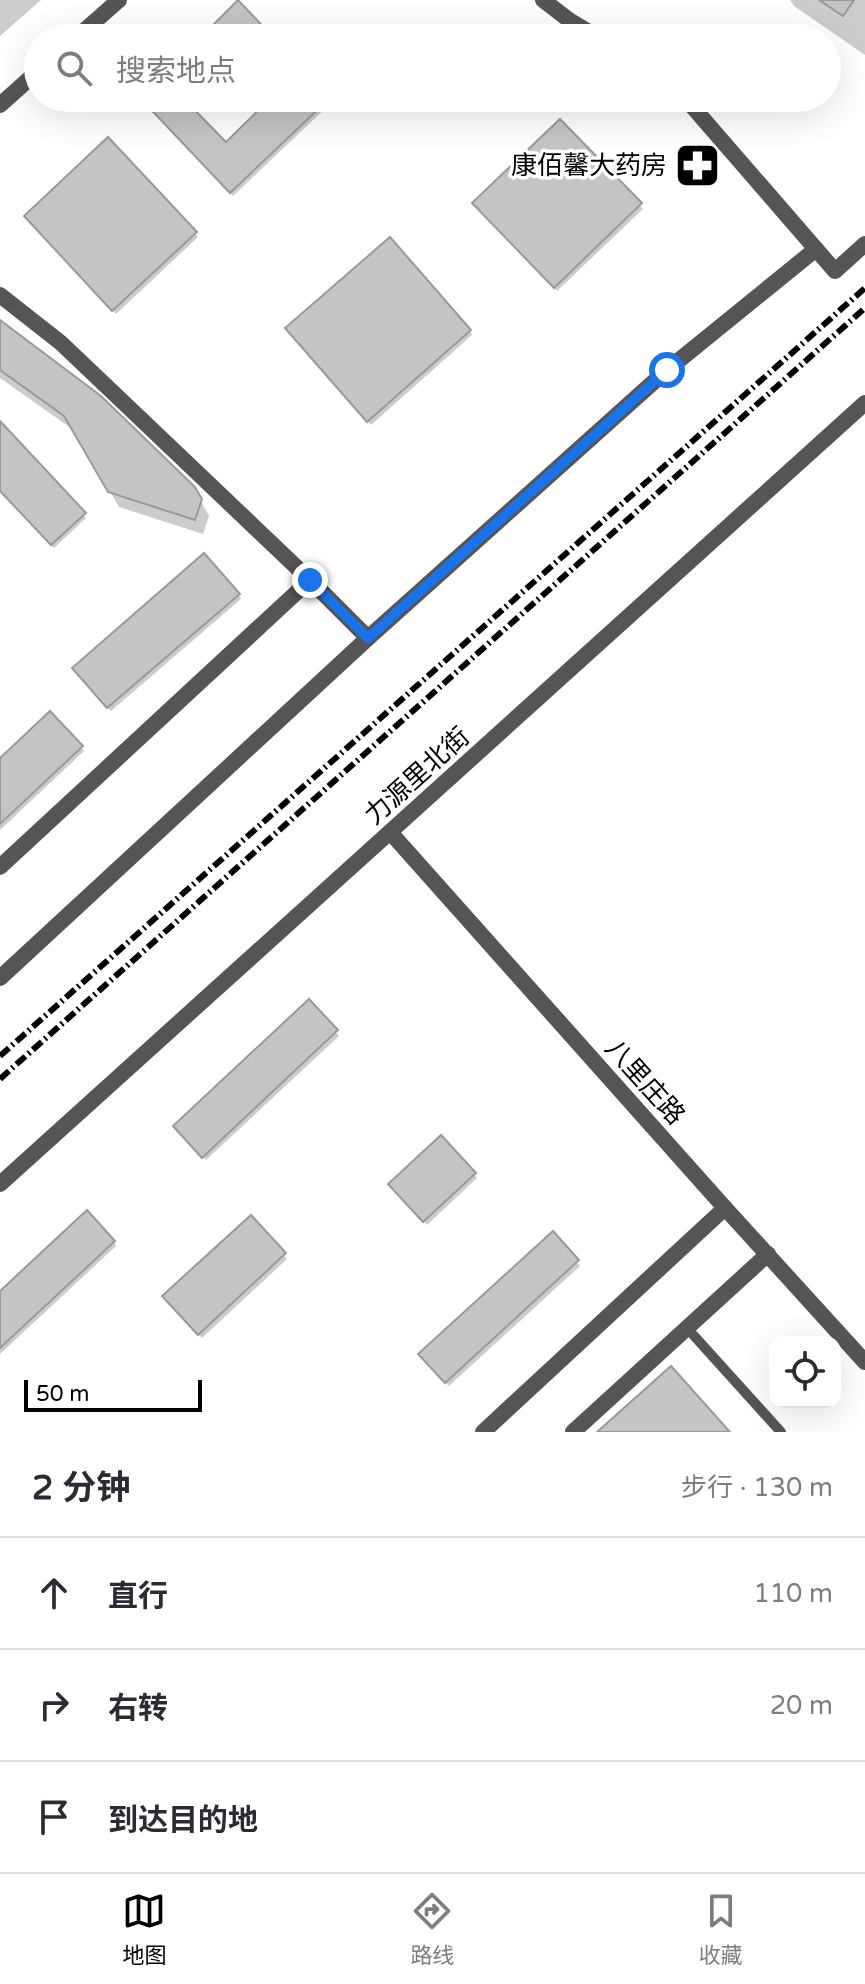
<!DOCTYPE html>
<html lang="zh">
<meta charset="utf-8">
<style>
:root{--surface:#fff;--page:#f7f7f7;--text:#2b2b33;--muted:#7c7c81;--line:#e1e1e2;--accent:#000}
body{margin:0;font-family:"Varela Round","Noto Sans SC",sans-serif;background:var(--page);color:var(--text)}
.controls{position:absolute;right:24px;bottom:24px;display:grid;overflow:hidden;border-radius:16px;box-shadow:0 8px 32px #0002}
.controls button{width:72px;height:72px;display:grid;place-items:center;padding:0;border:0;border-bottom:2px solid var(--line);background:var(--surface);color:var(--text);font:40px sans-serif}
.scale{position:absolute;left:24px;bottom:20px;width:178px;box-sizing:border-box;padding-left:8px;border:4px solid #000;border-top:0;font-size:22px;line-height:28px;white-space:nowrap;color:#000;-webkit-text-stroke:6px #fff;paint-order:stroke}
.stop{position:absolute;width:24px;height:24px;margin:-18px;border:6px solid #1a73e8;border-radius:50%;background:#fff}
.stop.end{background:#1a73e8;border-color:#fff;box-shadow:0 2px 8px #0008}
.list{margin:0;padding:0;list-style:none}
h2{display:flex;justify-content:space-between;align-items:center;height:104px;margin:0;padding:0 32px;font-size:34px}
h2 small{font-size:26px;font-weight:400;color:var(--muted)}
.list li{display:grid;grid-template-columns:52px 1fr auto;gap:24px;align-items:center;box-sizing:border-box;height:112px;padding:0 32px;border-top:2px solid var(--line)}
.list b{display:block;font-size:30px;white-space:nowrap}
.list em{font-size:26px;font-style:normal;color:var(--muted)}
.icon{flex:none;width:44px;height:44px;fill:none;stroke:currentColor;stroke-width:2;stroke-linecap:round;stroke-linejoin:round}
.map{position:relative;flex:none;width:865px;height:1432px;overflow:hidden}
.search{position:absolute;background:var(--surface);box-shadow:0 8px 32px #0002;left:24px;right:24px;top:24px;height:88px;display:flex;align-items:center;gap:20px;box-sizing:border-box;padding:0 28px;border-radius:44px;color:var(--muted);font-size:30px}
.sheet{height:440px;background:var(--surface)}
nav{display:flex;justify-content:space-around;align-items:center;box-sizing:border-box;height:112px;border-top:2px solid var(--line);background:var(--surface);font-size:22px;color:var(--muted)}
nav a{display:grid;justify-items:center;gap:4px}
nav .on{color:var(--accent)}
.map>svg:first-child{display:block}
.shadow{fill:#0003}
.building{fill:#c4c4c4;stroke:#999;stroke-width:2}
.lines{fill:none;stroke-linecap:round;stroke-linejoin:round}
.service{stroke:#555;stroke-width:10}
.minor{stroke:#555;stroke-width:16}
.rail{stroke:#000;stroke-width:6;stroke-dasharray:12 4 2 4;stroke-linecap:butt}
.route{stroke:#1a73e8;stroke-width:10}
.labels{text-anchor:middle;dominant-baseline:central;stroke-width:7;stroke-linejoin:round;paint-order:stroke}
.poi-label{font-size:26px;fill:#000;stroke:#fff;text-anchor:end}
.street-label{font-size:26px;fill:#000;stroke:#fff}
</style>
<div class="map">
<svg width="865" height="1432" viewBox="0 0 865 1432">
<rect width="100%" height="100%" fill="#fff"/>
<g class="shadow">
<path d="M0 0H41L0 36Z"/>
<path d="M790 0H865V55L794 6Z"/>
<path d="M141 98H180L226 145 274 98H327L331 103 233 196Z"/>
<path d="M560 122 643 209 557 291 477 208Z"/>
<path d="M29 220 195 233 198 237 116 314Z"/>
<path d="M0 322 194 489 209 516 203 534 119 507 75 431 0 378Z"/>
<path d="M470 331 472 335 371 425 290 333Z"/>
<path d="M0 423 86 518 54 548 0 490Z"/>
<path d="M238 595 241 599 111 711 77 672Z"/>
<path d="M81 747 84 751 0 830V761Z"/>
<path d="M309 1002 339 1036 206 1160 178 1130Z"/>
<path d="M474 1174 477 1178 427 1225 393 1189Z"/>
<path d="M251 1217 287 1259 202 1338 167 1301Z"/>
<path d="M552 1234 580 1266 449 1386 423 1358Z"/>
<path d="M114 1242 116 1246 0 1354V1293Z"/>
</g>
<g class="building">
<path d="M238 0 274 38H225L213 25Z"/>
<path d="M819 0H854L843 16Z"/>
<path d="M140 98H183L226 142 271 98H330L230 193Z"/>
<path d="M560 119 642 203 554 288 472 203Z"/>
<path d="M108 137 197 232 112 311 24 216Z"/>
<path d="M390 237 471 330 367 422 285 328Z"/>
<path d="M0 320 101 396 195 487 202 499 195 520 108 492 64 416 0 370Z"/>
<path d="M0 421 86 513 51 545 0 491Z"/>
<path d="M204 553 240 594 107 708 72 668Z"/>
<path d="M50 711 83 746 0 824V758Z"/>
<path d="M309 999 338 1030 202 1158 173 1126Z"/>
<path d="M441 1135 476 1173 423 1222 388 1184Z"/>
<path d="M87 1210 115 1241 0 1348V1291Z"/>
<path d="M251 1215 286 1253 198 1335 162 1296Z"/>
<path d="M553 1231 579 1260 445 1383 418 1354Z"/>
<path d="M671 1366 730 1432H597Z"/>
</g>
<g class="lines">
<path class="service" d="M687 1328 781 1432"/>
<g class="minor">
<path d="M543 0 569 20 599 38"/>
<path d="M76 38 119 0"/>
<path d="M685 98 835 271 865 244"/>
<path d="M0 105 38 71"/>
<path d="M0 295 61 343 310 580 368 638"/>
<path d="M390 832 725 1208 865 1362"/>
<path d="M0 867 310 580"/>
<path d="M0 978 368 638 667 370 816 249"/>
<path d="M0 1184 865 403"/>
<path d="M483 1432 725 1208"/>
<path d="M573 1432 768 1254"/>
</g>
<g class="rail">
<path d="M0 1056 865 288"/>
<path d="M0 1079 865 308"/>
</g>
</g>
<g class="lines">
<path class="route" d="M310 580 368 638 667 370"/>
</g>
<defs>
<symbol id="pharmacy-square" viewBox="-11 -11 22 22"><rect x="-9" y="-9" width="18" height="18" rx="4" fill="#000" stroke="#fff"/><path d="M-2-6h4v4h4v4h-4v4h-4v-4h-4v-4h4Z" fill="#fff"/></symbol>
</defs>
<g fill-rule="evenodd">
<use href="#pharmacy-square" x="672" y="140" width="51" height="51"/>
</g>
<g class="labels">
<g class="poi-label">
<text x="667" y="165">康佰馨大药房</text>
</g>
<g class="street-label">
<text transform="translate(417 776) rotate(-42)">力源里北街</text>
<text transform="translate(645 1082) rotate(48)">八里庄路</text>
</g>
</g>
</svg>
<div class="controls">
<button><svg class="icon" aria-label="locate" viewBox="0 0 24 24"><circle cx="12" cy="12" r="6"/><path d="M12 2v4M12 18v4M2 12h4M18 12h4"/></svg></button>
</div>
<div class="scale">50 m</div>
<div class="stop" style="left:667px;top:370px"></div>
<div class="stop end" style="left:310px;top:580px"></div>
<div class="search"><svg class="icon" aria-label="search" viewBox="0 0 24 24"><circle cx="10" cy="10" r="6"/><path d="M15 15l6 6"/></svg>搜索地点</div>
</div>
<section class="sheet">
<h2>2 分钟<small>步行 · 130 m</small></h2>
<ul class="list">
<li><svg class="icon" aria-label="ahead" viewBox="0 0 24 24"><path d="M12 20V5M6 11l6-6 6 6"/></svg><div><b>直行</b></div><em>110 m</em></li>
<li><svg class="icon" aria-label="right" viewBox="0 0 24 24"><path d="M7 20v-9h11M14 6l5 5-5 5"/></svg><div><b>右转</b></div><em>20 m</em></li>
<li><svg class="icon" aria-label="arrive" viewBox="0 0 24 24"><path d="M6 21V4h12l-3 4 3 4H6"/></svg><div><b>到达目的地</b></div></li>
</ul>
</section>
<nav>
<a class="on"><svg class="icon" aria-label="map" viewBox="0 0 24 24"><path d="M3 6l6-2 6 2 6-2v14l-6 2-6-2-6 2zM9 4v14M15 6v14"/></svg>地图</a>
<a><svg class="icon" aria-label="directions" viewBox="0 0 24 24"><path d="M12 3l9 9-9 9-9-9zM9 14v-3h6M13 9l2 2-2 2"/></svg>路线</a>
<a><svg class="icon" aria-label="saved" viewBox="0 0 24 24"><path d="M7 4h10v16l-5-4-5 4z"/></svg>收藏</a>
</nav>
